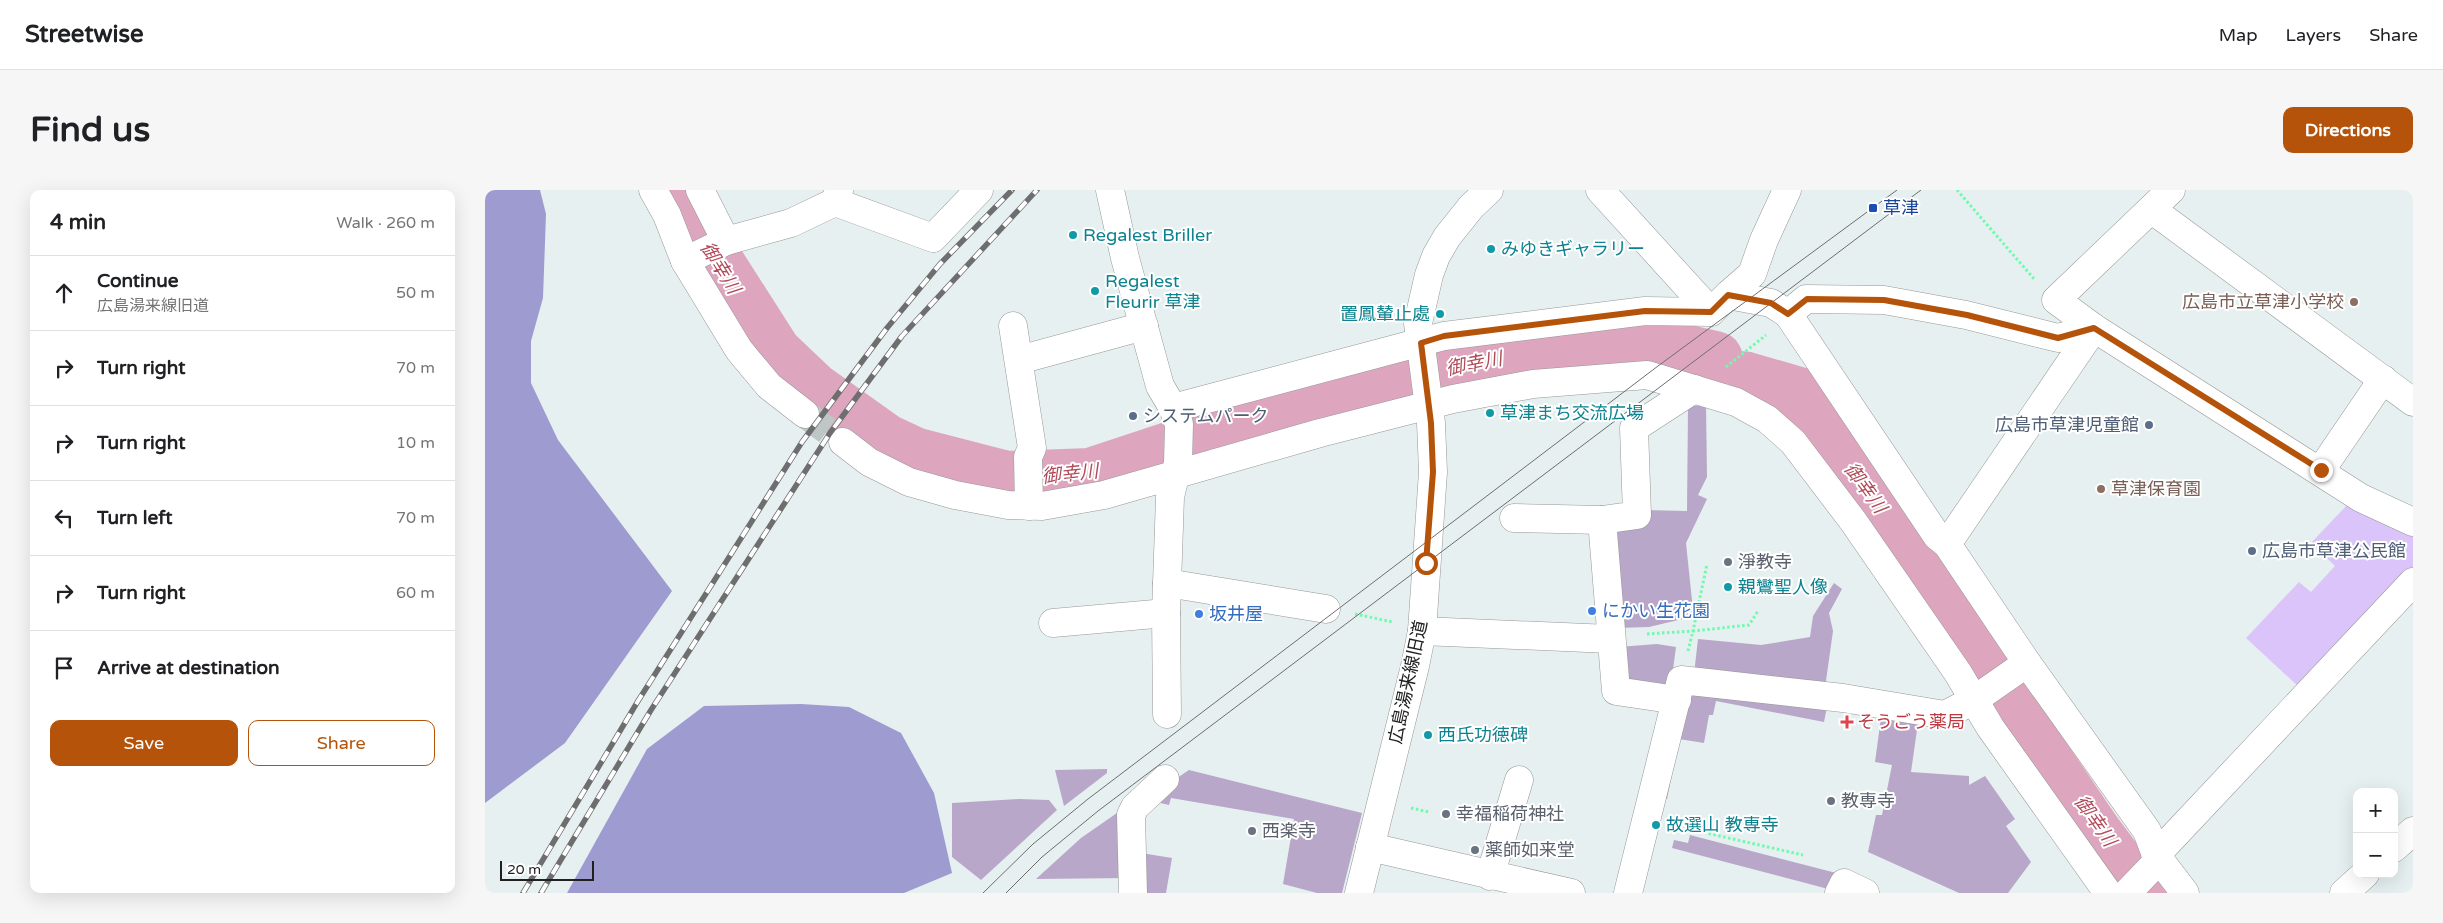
<!DOCTYPE html>
<meta charset="utf-8">
<style>
:root{--surface:#fff;--page:#f6f6f6;--text:#202124;--muted:#757577;--line:#e0e0e0;--accent:#b45309}
body{margin:0;font-family:"Varela Round","Noto Sans JP",sans-serif;background:var(--page);color:var(--text)}
.controls{position:absolute;right:15px;bottom:15px;display:grid;overflow:hidden;border-radius:10px;box-shadow:0 5px 20px #0002}
.controls button{width:45px;height:45px;display:grid;place-items:center;padding:0;border:0;border-bottom:1px solid var(--line);background:var(--surface);color:var(--text);font:25px sans-serif}
.scale{position:absolute;left:15px;bottom:12px;width:94px;box-sizing:border-box;padding-left:5px;border:2px solid #202020;border-top:0;font-size:14px;line-height:18px;white-space:nowrap;color:#202020;-webkit-text-stroke:4px #fff;paint-order:stroke}
.stop{position:absolute;width:15px;height:15px;margin:-11px;border:4px solid #b45309;border-radius:50%;background:#fff}
.stop.end{background:#b45309;border-color:#fff;box-shadow:0 1px 5px #0008}
.list{margin:0;padding:0;list-style:none}
h2{display:flex;justify-content:space-between;align-items:center;height:65px;margin:0;padding:0 20px;font-size:21px}
h2 small{font-size:16px;font-weight:400;color:var(--muted)}
.list li{display:grid;grid-template-columns:32px 1fr auto;gap:15px;align-items:center;box-sizing:border-box;height:75px;padding:0 20px;border-top:1px solid var(--line)}
.list b{display:block;font-size:19px;white-space:nowrap}
.list p{margin:0;font-size:16px;white-space:nowrap;color:var(--muted)}
.list em{font-size:16px;font-style:normal;color:var(--muted)}
.actions{display:flex;gap:10px;padding:15px 20px}
.actions a{flex:1;padding:11px 0;border:1px solid var(--accent);border-radius:10px;text-align:center;font-size:18px;color:var(--accent)}
.actions .main{background:var(--accent);color:#fff}
.icon{flex:none;width:28px;height:28px;fill:none;stroke:currentColor;stroke-width:2;stroke-linecap:round;stroke-linejoin:round}
.map{position:relative;flex:none;width:1928px;height:703px;overflow:hidden;border-radius:10px}
header{display:flex;align-items:center;gap:30px;box-sizing:border-box;height:70px;padding:0 25px;background:var(--surface);border-bottom:1px solid var(--line)}
header strong{font-size:24px}
nav{display:flex;gap:28px;margin-inline-start:auto;font-size:18px}
.intro{display:flex;align-items:center;justify-content:space-between;box-sizing:border-box;height:120px;padding:0 30px}
h1{margin:0;font-size:35px}
.button{padding:12px 22px;border-radius:10px;background:var(--accent);color:#fff;font-size:18px;font-weight:700}
main{display:flex;gap:30px;padding:0 30px}
aside{flex:1;background:var(--surface);border-radius:10px;box-shadow:0 5px 20px #0002}
.map>svg:first-child{display:block}
.forest{fill:#9e9bd0}
.cemetery{fill:#b8a7c9}
.park{fill:#dbc4fa}
.water{fill:#dea6be}
.lines{fill:none;stroke-linecap:round;stroke-linejoin:round}
.river{stroke:#dea6be;stroke-width:56}
.minor-tunnel{stroke:#bec6c6;stroke-width:28;stroke-dasharray:28 14;stroke-linecap:butt}
.minor-casing{stroke:#979797;stroke-width:29}
.path{stroke:#6dfbad;stroke-width:3;stroke-dasharray:2.5 2.5;stroke-linecap:butt}
.minor{stroke:#fff;stroke-width:28}
.tram{stroke:#6e6e6e;stroke-width:1}
.rail-casing{stroke:#6e6e6e;stroke-width:5.5}
.rail{stroke:#fff;stroke-width:4;stroke-dasharray:11;stroke-linecap:butt}
.route{stroke:#b45309;stroke-width:6}
.transit-dot{fill:#1a4fb4;stroke:#fff;stroke-width:2}
.culture-dot{fill:#0f9aa8;stroke:#fff;stroke-width:2}
.education-dot{fill:#8d6e63;stroke:#fff;stroke-width:2}
.service-dot{fill:#5c6f8a;stroke:#fff;stroke-width:2}
.worship-dot{fill:#6b7280;stroke:#fff;stroke-width:2}
.shop-dot{fill:#3f7fe0;stroke:#fff;stroke-width:2}
.health-dot{fill:#e0444e;stroke:#fff;stroke-width:2}
.labels{text-anchor:middle;dominant-baseline:central;stroke-width:4;stroke-linejoin:round;paint-order:stroke}
.transit-label{font-size:18px;fill:#164399;stroke:#fff;text-anchor:start}
.culture-label{font-size:18px;fill:#0d838f;stroke:#fff;text-anchor:start}
.education-label{font-size:18px;fill:#785e54;stroke:#fff;text-anchor:end}
.service-label{font-size:18px;fill:#4e5e75;stroke:#fff;text-anchor:start}
.worship-label{font-size:18px;fill:#5b616d;stroke:#fff;text-anchor:start}
.shop-label{font-size:18px;fill:#366cbe;stroke:#fff;text-anchor:start}
.street-label{font-size:18px;fill:#202020;stroke:#fff}
.health-label{font-size:18px;fill:#be3a42;stroke:#fff;text-anchor:start}
.water-label{font-size:19px;font-style:italic;fill:#b14b5a;stroke:#fff}
</style>
<header>
<strong>Streetwise</strong>
<nav><a>Map</a><a>Layers</a><a>Share</a></nav>
</header>
<div class="intro"><h1>Find us</h1><a class="button">Directions</a></div>
<main>
<aside>
<h2>4 min<small>Walk · 260 m</small></h2>
<ul class="list">
<li><svg class="icon" aria-label="ahead" viewBox="0 0 24 24"><path d="M12 20V5M6 11l6-6 6 6"/></svg><div><b>Continue</b><p>広島湯来線旧道</p></div><em>50 m</em></li>
<li><svg class="icon" aria-label="right" viewBox="0 0 24 24"><path d="M7 20v-9h11M14 6l5 5-5 5"/></svg><div><b>Turn right</b></div><em>70 m</em></li>
<li><svg class="icon" aria-label="right" viewBox="0 0 24 24"><path d="M7 20v-9h11M14 6l5 5-5 5"/></svg><div><b>Turn right</b></div><em>10 m</em></li>
<li><svg class="icon" aria-label="left" viewBox="0 0 24 24"><path d="M17 20v-9H6M10 6l-5 5 5 5"/></svg><div><b>Turn left</b></div><em>70 m</em></li>
<li><svg class="icon" aria-label="right" viewBox="0 0 24 24"><path d="M7 20v-9h11M14 6l5 5-5 5"/></svg><div><b>Turn right</b></div><em>60 m</em></li>
<li><svg class="icon" aria-label="arrive" viewBox="0 0 24 24"><path d="M6 21V4h12l-3 4 3 4H6"/></svg><div><b>Arrive at destination</b></div></li>
</ul>
<div class="actions"><a class="main">Save</a><a>Share</a></div>
</aside>
<div class="map">
<svg width="1928" height="703" viewBox="0 0 1928 703">
<rect width="100%" height="100%" fill="#e6f0f0"/>
<g class="forest">
<path d="M0 0H55L61 24 58 108 46 151V193L73 250 187 401 80 553 0 613Z"/>
<path d="M316 514 364 517 416 543 449 603 467 683 419 703H82L162 559 219 516Z"/>
</g>
<g class="cemetery">
<path d="M1216 215H1221L1222 287 1213 305 1222 309 1201 353 1208 420 1206 427 1164 437 1131 438 1123 335 1159 320 1202 321 1203 217Z"/>
<path d="M1349 393 1357 399 1344 423 1348 441 1340 498 1209 484 1213 449 1276 455 1325 447 1328 426Z"/>
<path d="M1172 454 1191 457 1185 502 1137 495 1133 457Z"/>
<path d="M1204 495 1343 512 1339 532 1231 511 1228 525H1224L1219 553 1194 549 1182 609 1176 607Z"/>
<path d="M1397 520 1434 526 1426 582 1484 586V595L1500 586 1530 629 1521 636 1546 672 1523 703H1474L1383 662 1391 625H1397L1407 575 1390 572Z"/>
<path d="M622 579V583L579 616 570 580Z"/>
<path d="M704 580 877 623 857 703H832L798 694 809 629 686 608 684 615 671 612 689 590Z"/>
<path d="M534 609 564 610 572 620 496 690 467 667V613Z"/>
<path d="M642 616 643 688 551 689 596 648Z"/>
<path d="M1205 645 1355 684 1347 700 1187 658 1189 650 1203 653Z"/>
<path d="M656 663 687 668 681 703H654Z"/>
</g>
<path class="park" d="M1863 314 1928 345V379L1815 498 1761 448 1814 392 1826 402 1850 376 1826 353Z"/>
<path class="water" d="M1154 152 1266 162 1328 180 1632 627 1689 703H1636L1283 219 1231 187Z"/>
<g class="lines">
<path class="river" d="M192 0 218 52 289 163 328 200 401 252 429 265 522 289 605 286 808 219 981 174 1066 161 1154 152 1230 169"/>
<path class="minor-tunnel" d="M320 224 358 252"/>
<defs>
<g id="minor">
<path d="M168 0 182 25 200 71 254 160 284 196 320 224"/>
<path d="M215 0 241 51"/>
<path d="M625 0 640 68 675 196 688 218 694 234 693 273 685 307 681 423 682 524"/>
<path d="M1115 0 1226 122"/>
<path d="M1686 0 1571 110 1609 138 1876 308 1928 332"/>
<path d="M350 12 448 48 494 0"/>
<path d="M1666 19 1928 212"/>
<path d="M200 71 241 51 306 33 350 12 354 0"/>
<path d="M1243 105 1267 84 1279 50 1302 0"/>
<path d="M1303 124 1321 109 1399 110 1481 125 1573 148 1609 138 1462 354"/>
<path d="M528 136 547 258 543 267 544 316"/>
<path d="M534 170 659 136"/>
<path d="M688 218 959 146 1160 121 1226 122 1243 105 1286 113 1303 124 1452 346 1462 354 1542 473 1662 641 1671 665 1700 703"/>
<path d="M358 252 384 272 424 292 470 305 523 315 557 316 619 305 835 243 968 209 1048 194 1162 185 1251 212 1282 229 1308 252 1368 331 1473 483 1505 537 1623 703"/>
<path d="M1836 280 1898 189"/>
<path d="M1029 328 1117 330 1152 325 1149 238 1209 199"/>
<path d="M1117 330 1131 501 1192 510"/>
<path d="M682 393 841 419"/>
<path d="M568 433 681 423"/>
<path d="M937 441 1125 449"/>
<path d="M885 657 1086 703"/>
<path d="M1909 658 1928 641"/>
<path d="M1005 686 1034 590"/>
<path d="M648 703 646 625 650 617 680 589"/>
<path d="M874 703 930 476 937 441 948 282 946 233 933 133 944 85 951 66 962 47 986 17 1004 0"/>
<path d="M1143 703 1196 490 1358 508 1460 525 1489 510 1542 473"/>
<path d="M1354 703 1359 693 1380 703"/>
<path d="M1642 703 1670 674 1671 665 1928 392"/>
<path d="M1859 703 1880 684"/>
</g>
</defs>
<use href="#minor" class="minor-casing"/>
<g class="path">
<path d="M1472 0 1550 90"/>
<path d="M1241 177 1281 145"/>
<path d="M870 424 908 432"/>
<path d="M1162 444 1208 441 1222 374"/>
<path d="M1203 461 1208 441 1264 435 1273 421"/>
<path d="M926 618 944 622"/>
<path d="M1204 639 1318 665"/>
</g>
<use href="#minor" class="minor"/>
<g class="tram">
<path d="M498 703 548 654 603 609 1173 176 1412 0"/>
<path d="M521 703 557 667 613 621 1436 0"/>
</g>
<defs>
<g id="rail">
<path d="M38 703 153 511 317 252 402 138 455 74 527 0"/>
<path d="M56 703 166 520 345 243 417 146 552 0"/>
</g>
</defs>
<use href="#rail" class="rail-casing"/>
<use href="#rail" class="rail"/>
</g>
<g class="lines">
<path class="route" d="M941 373 948 282 946 233 936 153 959 146 1160 121 1226 122 1243 105 1286 113 1303 124 1322 109 1399 110 1482 125 1573 148 1609 138 1836 280"/>
</g>
<rect class="transit-dot" x="1383" y="13" width="10" height="10" rx="2.5"/>
<g class="culture-dot">
<circle cx="588" cy="45" r="5"/>
<circle cx="1006" cy="59" r="5"/>
<circle cx="610" cy="101" r="5"/>
<circle cx="955" cy="124" r="5"/>
<circle cx="1005" cy="223" r="5"/>
<circle cx="1243" cy="397" r="5"/>
<circle cx="943" cy="545" r="5"/>
<circle cx="1171" cy="635" r="5"/>
</g>
<g class="education-dot">
<circle cx="1869" cy="112" r="5"/>
<circle cx="1616" cy="299" r="5"/>
</g>
<g class="service-dot">
<circle cx="648" cy="226" r="5"/>
<circle cx="1664" cy="235" r="5"/>
<circle cx="1767" cy="361" r="5"/>
</g>
<g class="worship-dot">
<circle cx="1243" cy="372" r="5"/>
<circle cx="1346" cy="611" r="5"/>
<circle cx="961" cy="624" r="5"/>
<circle cx="767" cy="641" r="5"/>
<circle cx="990" cy="660" r="5"/>
</g>
<g class="shop-dot">
<circle cx="1107" cy="421" r="5"/>
<circle cx="714" cy="424" r="5"/>
</g>
<path class="health-dot" d="M1359.5 524.5h5v5h5v5h-5v5h-5v-5h-5v-5h5z"/>
<g class="labels">
<g class="transit-label">
<text x="1398" y="18">草津</text>
</g>
<g class="culture-label">
<text x="598" y="45">Regalest Briller</text>
<text x="1016" y="59">みゆきギャラリー</text>
<text x="620" y="91">Regalest<tspan x="620" dy="21">Fleurir 草津</tspan></text>
<text x="945" y="124" text-anchor="end">置鳳輦止處</text>
<text x="1015" y="223">草津まち交流広場</text>
<text x="1253" y="397">親鸞聖人像</text>
<text x="953" y="545">西氏功徳碑</text>
<text x="1181" y="635">故選山 教専寺</text>
</g>
<g class="education-label">
<text x="1859" y="112">広島市立草津小学校</text>
<text x="1626" y="299" text-anchor="start">草津保育園</text>
</g>
<g class="service-label">
<text x="658" y="226">システムパーク</text>
<text x="1654" y="235" text-anchor="end">広島市草津児童館</text>
<text x="1777" y="361">広島市草津公民館</text>
</g>
<g class="worship-label">
<text x="1253" y="372">淨教寺</text>
<text x="1356" y="611">教専寺</text>
<text x="971" y="624">幸福稲荷神社</text>
<text x="777" y="641">西楽寺</text>
<text x="1000" y="660">薬師如来堂</text>
</g>
<g class="shop-label">
<text x="1117" y="421">にかい生花園</text>
<text x="724" y="424">坂井屋</text>
</g>
<g class="street-label">
<text transform="translate(923 492) rotate(-78)">広島湯来線旧道</text>
</g>
<g class="health-label">
<text x="1372" y="532">そうごう薬局</text>
</g>
<g class="water-label">
<text transform="translate(235 78) rotate(58)">御幸川</text>
<text transform="translate(989 174) rotate(-11)">御幸川</text>
<text transform="translate(585 284) rotate(-6)">御幸川</text>
<text transform="translate(1380 298) rotate(54)">御幸川</text>
<text transform="translate(1610 631) rotate(55)">御幸川</text>
</g>
</g>
</svg>
<div class="controls">
<button>+</button>
<button>−</button>
</div>
<div class="scale">20 m</div>
<div class="stop" style="left:941px;top:373px"></div>
<div class="stop end" style="left:1836px;top:280px"></div>
</div>
</main>
